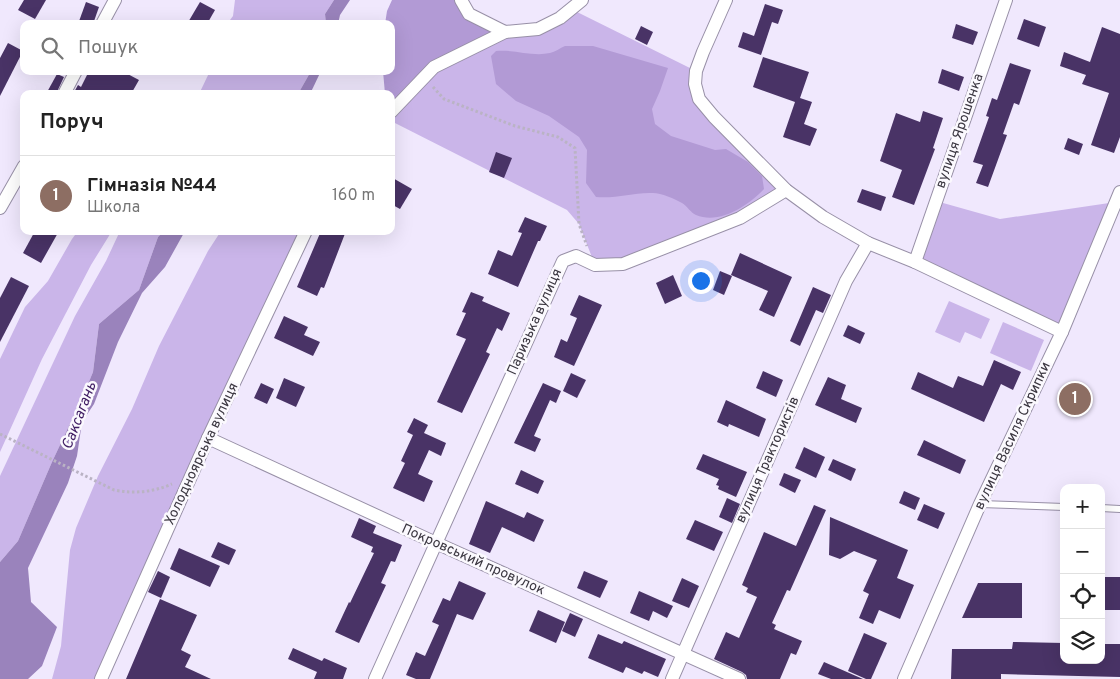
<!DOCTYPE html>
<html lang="uk">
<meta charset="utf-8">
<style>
:root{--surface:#fff;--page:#f6f6f6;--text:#222;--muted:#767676;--line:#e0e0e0;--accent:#111827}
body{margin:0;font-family:Overpass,sans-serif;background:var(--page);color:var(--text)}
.controls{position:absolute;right:15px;bottom:15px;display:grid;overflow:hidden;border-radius:10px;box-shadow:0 5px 20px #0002}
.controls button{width:45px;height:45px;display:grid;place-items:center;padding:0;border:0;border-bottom:1px solid var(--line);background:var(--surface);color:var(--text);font:25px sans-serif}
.you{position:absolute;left:700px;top:280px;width:18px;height:18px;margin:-12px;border:4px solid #fff;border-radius:50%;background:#1a73e8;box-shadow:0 0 0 8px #1a73e833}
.badge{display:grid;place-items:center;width:32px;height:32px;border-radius:50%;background:var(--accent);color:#fff;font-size:16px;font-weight:700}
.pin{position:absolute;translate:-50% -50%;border:2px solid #fff;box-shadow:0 1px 5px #0006}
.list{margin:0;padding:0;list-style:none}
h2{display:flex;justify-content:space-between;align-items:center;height:65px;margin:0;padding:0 20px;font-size:21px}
h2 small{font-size:16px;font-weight:400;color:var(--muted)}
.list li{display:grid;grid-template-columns:32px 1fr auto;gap:15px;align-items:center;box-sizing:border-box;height:80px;padding:0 20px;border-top:1px solid var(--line)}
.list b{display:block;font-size:19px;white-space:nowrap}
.list p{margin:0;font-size:16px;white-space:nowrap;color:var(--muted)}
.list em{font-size:16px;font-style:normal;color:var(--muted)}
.icon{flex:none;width:28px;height:28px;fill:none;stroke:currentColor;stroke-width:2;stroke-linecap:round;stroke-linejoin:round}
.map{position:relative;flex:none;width:1120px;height:679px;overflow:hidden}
.search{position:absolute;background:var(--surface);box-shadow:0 5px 20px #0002;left:20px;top:20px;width:375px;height:55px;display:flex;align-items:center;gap:12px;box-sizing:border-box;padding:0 18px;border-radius:10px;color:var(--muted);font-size:19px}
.panel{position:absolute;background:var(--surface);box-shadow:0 5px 20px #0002;left:20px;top:90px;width:375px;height:145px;border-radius:10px}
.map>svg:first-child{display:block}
.green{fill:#cab5e9}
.forest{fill:#b29ad5}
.water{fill:#9a83bc}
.building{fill:#493366}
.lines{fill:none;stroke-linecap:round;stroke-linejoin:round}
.lane-casing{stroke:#9890a7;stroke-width:8}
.street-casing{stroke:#9890a7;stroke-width:14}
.path{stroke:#bab3c4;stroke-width:3;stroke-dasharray:2.5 2.5;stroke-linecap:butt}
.lane{stroke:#fff;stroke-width:6}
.street{stroke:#fff;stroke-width:12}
.labels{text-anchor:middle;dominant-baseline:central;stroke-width:5;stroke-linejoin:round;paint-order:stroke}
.street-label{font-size:14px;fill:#3b3741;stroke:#fbf9fe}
.water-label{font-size:15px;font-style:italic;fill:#3f1d63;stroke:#fbf9fe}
</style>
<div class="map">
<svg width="1120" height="679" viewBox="0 0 1120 679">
<rect width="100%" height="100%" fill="#f0e8fd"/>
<g class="green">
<path d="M235 0H334L325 14 326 24H227L233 16Z"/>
<path d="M571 9 696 71 699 99 786 190 623 264 595 265 579 224 567 210 391 121V112L434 67 505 32 538 29Z"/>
<path d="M210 71H311L298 94H199Z"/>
<path d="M936 201 1000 219 1116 202 1062 332 915 262Z"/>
<path d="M78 231H112L91 265 42 359 0 452V359L25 307 48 281 72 239Z"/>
<path d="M120 231H164L158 237 139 290 99 324 93 372 83 396 52 462 18 541 0 562V476L75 316 106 261Z"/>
<path d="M221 231H306L101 679H52L61 646 70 550 76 528 98 476 132 409 159 346 208 251Z"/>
<path d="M949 301 990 319 981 339 965 332 960 343 935 332Z"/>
<path d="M1003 322 1044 340 1031 371 990 353Z"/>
</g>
<g class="forest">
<path d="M392 0H461L469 14 505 32 434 67 391 112V94H385L383 71H391V24H385L387 11Z"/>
<path d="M565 46H593L668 68 660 91 652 109 655 124 671 136 715 150 726 149 748 162 762 176 764 189C749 205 720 225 696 215 691 213 687 206 682 203 675 199 661 193 653 193 634 192 616 199 596 197L586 183 587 150 579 137 549 116 516 101 496 84 491 56 496 51C514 49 532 57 550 53 555 52 560 48 565 46Z"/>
</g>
<g class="water">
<path d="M334 0H350L340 15 338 24H326L325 14Z"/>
<path d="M311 71H321L310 94H298Z"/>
<path d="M164 231H185L165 267 142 293 118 342 94 404 82 422 77 456 68 483 28 568 31 602 57 627 42 666 28 679H0V562L18 541 52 462 83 396 93 372 99 324 139 290 158 237Z"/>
</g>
<g class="building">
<path d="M24 0H46L35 19 18 10Z"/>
<path d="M86 2 99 7 93 24H78Z"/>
<path d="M200 2 215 10 207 24H187Z"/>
<path d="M765 4 783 10 778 24 772 22 761 55 738 47 743 32 754 36Z"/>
<path d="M1024 19 1046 27 1039 47 1017 39Z"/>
<path d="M956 24 978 32 973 45 952 38Z"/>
<path d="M641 26 653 32 647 45 635 39Z"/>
<path d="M1102 27 1120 34V137L1114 153 1091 145 1109 93 1082 84 1086 75 1060 66 1064 52 1090 62Z"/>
<path d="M8 43 23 51 0 96V58Z"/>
<path d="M763 57 809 72 800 98 812 102 804 124 817 129 810 146 783 137 795 102 753 87Z"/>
<path d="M1010 63 1031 70 1019 105 1014 103 1003 134 1007 135 988 187 976 183 983 165 973 162 989 117 986 116 992 98 997 100Z"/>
<path d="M942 69 964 77 959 91 938 83Z"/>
<path d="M89 71H122L139 80 131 94H73L78 85 81 87Z"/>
<path d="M57 74 64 77 56 94H46Z"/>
<path d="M923 111 943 118 933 148 935 149 914 205 892 197 902 170 880 161 896 113 920 122Z"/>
<path d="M1068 138 1083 144 1079 155 1064 149Z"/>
<path d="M496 152 512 158 504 178 489 172Z"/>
<path d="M391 177 412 189 400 209 391 204Z"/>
<path d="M862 189 886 197 881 211 857 202Z"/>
<path d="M525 217 547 226 540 241H538L518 287 488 274 498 250 512 256 522 233 518 232Z"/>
<path d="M35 231H59L41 263 23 253Z"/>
<path d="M321 231H346L324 288 321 287 317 296 297 287Z"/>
<path d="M740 253 792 277 774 317 759 310 768 291 731 275Z"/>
<path d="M720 271 732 276 724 295 713 290Z"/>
<path d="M673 275 682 296 665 304 656 283Z"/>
<path d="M11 277 29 286 0 342V298Z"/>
<path d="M813 287 831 295 823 313 816 310 800 346 790 341Z"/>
<path d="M471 292 484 297 482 301 510 313 502 331 497 328 486 352 490 354 462 413 437 402 466 339 456 335 466 313 462 312Z"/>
<path d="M579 295 602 305 574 366 554 357 561 339 567 342 577 318 570 315Z"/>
<path d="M284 316 308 327 304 335 320 342 313 356 274 338Z"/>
<path d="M848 325 865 333 860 344 843 336Z"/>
<path d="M994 360 1021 372 1013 390 1001 384 984 422 911 389 918 372 953 388 958 376 983 386Z"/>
<path d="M763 371 783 380 776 397 756 388Z"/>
<path d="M571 373 586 380 577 398 563 391Z"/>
<path d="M828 377 846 385 841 399 862 408 856 423 815 405Z"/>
<path d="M284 378 305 387 296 407 276 398Z"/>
<path d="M261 383 274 389 267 404 254 398Z"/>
<path d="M543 383 561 391 556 403 550 400 534 436 541 439 535 452 514 443Z"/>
<path d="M726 400 766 419 759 437 729 424 728 427 717 422Z"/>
<path d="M414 418 428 425 424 433 446 443 441 456 429 450 418 474 433 481 424 502 393 488 405 463 401 461 413 435 407 432Z"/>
<path d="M924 440 966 460 960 474 917 455Z"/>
<path d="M804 447 825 457 816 478 795 468Z"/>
<path d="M703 454 747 472 736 497 718 489 719 486 716 485 719 479 696 469Z"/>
<path d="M833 459 856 469 851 481 828 470Z"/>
<path d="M521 470 544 481 538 494 515 484Z"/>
<path d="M784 473 801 480 795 493 779 485Z"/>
<path d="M904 491 920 498 915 510 899 503Z"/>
<path d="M727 498 740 504 732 523 719 517Z"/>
<path d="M486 501 524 518 527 512 544 520 534 542 502 527 490 553 469 544Z"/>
<path d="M924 504 945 513 938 529 917 520Z"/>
<path d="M814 505 826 510 790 591 787 590 772 623 776 625 774 629 802 641 796 655 791 653 780 679H747L746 675 742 672 714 659 726 632 739 638 757 597 746 592 748 588 742 585 764 532 796 546Z"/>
<path d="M830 517 908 550 897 578 914 585 900 619 879 610 873 624 859 618 869 594 863 591 877 560 854 551 840 559 829 555Z"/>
<path d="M359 518 376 526 373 533 402 545 395 562 391 561 381 583 386 585 359 643 335 632 349 602 350 603 374 553 371 552 373 547 351 537Z"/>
<path d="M695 520 723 532 714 551 686 539Z"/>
<path d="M218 542 236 550 229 565 211 557Z"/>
<path d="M179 548 220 566 210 587 170 569Z"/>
<path d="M158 571 170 577 161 598 148 592Z"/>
<path d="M584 571 608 581 600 598 577 588Z"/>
<rect x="1101" y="577" width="19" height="33"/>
<path d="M682 578 699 586 689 608 672 601Z"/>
<path d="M459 581 486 593 473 620 457 614 430 679H416L406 675 416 652 425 656 439 625 432 622 443 598 450 601Z"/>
<path d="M978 583H1022V618H962Z"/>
<path d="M639 591 673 606 667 618 653 611 649 621 630 613Z"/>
<path d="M160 599 197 615 181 650 191 655 185 667 211 679H126Z"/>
<path d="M538 610 565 622 556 643 529 631Z"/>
<path d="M570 613 583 619 575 637 562 631Z"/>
<path d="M864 633 887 643 871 679H866L848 671Z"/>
<path d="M598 634 622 644 624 641 666 659 658 677 644 671 642 674 626 667 623 673 588 658Z"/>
<path d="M1013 642 1064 643V660H1101V644H1120V677L1001 674V679H951L952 649H1012Z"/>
<path d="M293 648 322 661 324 658 347 668 343 679H314L317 672 288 659Z"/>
<path d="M824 662 863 679H831L818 674Z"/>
</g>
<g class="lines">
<defs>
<g id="lane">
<path d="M980 504 1064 507"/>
<path d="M1101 508 1120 509"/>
</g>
<g id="street">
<path d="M461 0 469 14 505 32 538 29 560 18 582 0"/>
<path d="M726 0 703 52 696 71 695 84 699 99 714 117 786 190 823 217 868 243 915 262 1062 332"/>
<path d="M102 24 115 0"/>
<path d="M64 94 76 71"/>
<path d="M391 112 434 67 505 32"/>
<path d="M0 208 24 166"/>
<path d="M915 262 1006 0"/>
<path d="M208 438 436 543 739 679"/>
<path d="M101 679 208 438 306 231"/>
<path d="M375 679 563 261 576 256 595 265 623 264 740 218 786 190"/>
<path d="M672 679 846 281 868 243"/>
<path d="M904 679 980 504 1062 332 1120 192"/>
</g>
</defs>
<use href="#lane" class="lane-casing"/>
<use href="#street" class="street-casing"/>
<g class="path">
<path d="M433 87 444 99 515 126 558 137 575 148 579 224 587 246"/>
<path d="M0 434 114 490C135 494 153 492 172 484"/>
</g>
<use href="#lane" class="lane"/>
<use href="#street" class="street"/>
</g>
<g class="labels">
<g class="street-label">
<text transform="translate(960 131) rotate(-71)">вулиця Ярошенка</text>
<text transform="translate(535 322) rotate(-66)">Паризька вулиця</text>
<text transform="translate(1013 436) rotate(-65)">вулиця Василя Скрипки</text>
<text transform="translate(202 454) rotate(-65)">Холодноярська вулиця</text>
<text transform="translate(768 460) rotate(-66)">вулиця Трактористів</text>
<text transform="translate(473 560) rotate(24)">Покровський провулок</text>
</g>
<g class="water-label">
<text transform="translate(80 416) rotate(-69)">Саксагань</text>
</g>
</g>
</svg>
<div class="controls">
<button>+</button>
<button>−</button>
<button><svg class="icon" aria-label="locate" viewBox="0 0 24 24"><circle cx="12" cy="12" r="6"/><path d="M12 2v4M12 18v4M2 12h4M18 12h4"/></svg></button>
<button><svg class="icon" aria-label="layers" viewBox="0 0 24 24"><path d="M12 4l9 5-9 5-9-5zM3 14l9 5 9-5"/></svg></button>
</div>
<div class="you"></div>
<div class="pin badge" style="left:1075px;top:399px;background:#8d6e63">1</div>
<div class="search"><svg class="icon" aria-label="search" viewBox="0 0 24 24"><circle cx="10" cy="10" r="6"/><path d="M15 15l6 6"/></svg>Пошук</div>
<section class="panel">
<h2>Поруч<small></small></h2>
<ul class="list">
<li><span class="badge" style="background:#8d6e63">1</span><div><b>Гімназія №44</b><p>Школа</p></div><em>160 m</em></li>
</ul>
</section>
</div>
